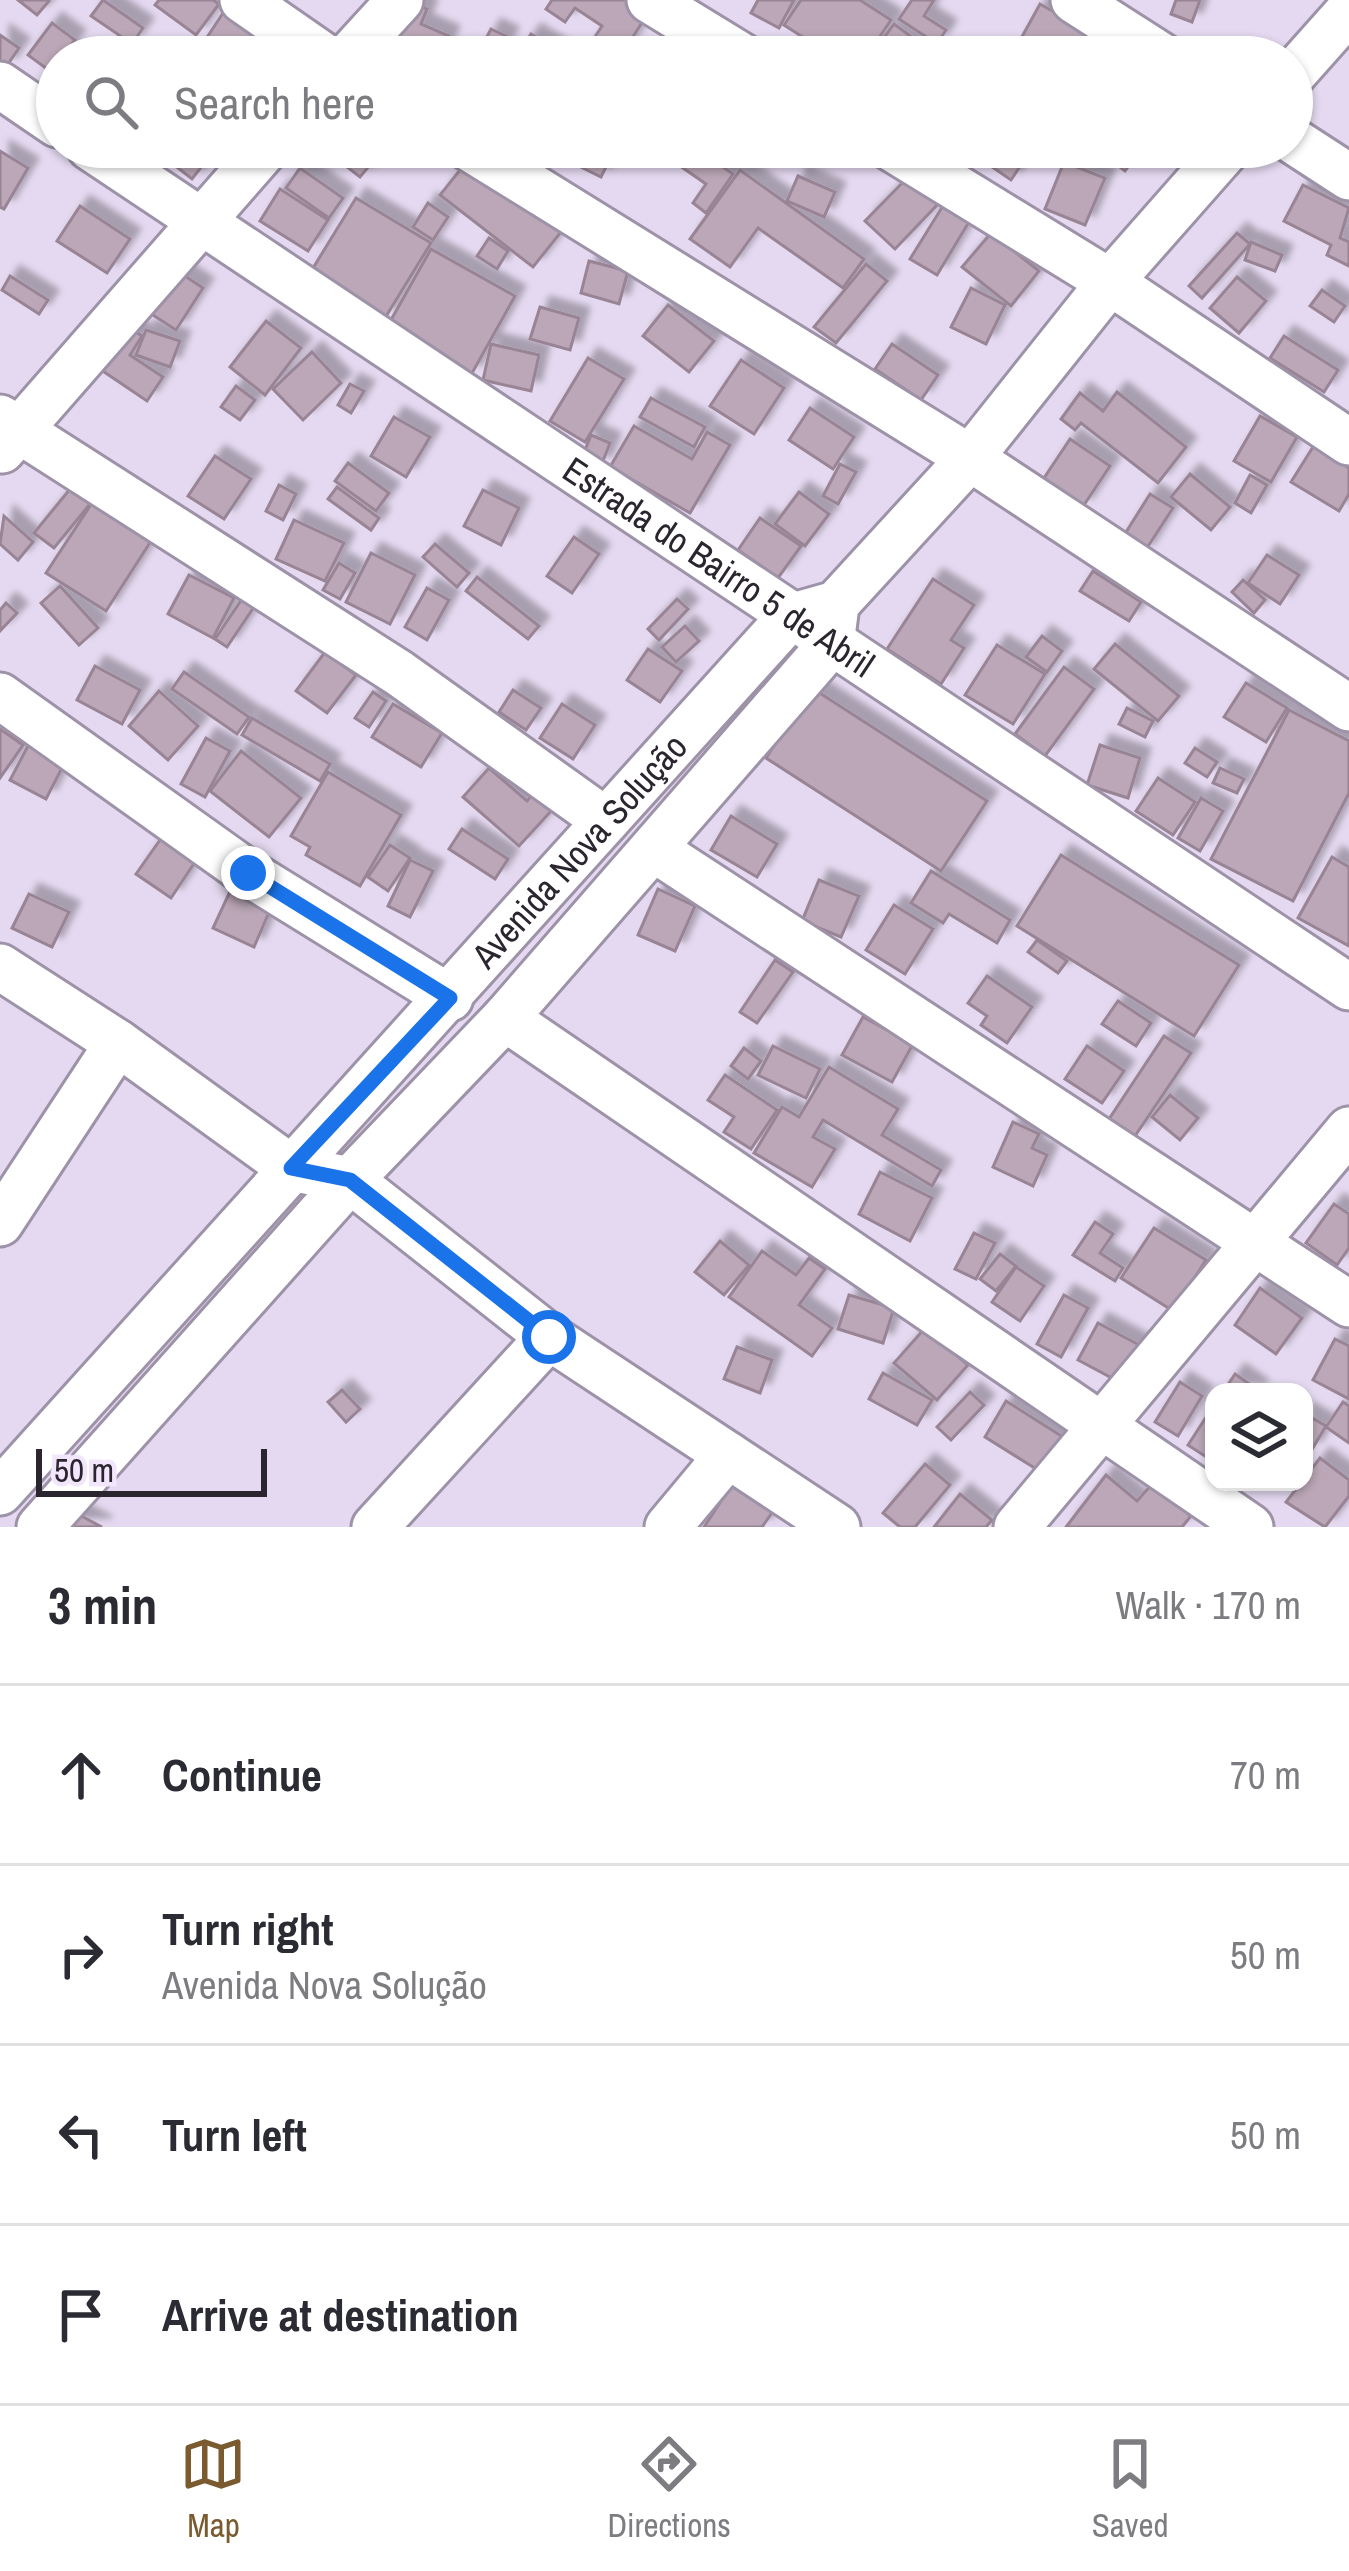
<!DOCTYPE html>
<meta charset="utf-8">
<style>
:root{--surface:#fff;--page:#f7f7f7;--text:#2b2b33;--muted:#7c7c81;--line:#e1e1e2;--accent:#7a5b30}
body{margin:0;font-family:"Archivo Narrow",sans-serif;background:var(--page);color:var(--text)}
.controls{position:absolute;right:36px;bottom:36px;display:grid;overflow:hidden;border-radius:24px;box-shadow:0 3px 9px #0004}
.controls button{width:108px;height:108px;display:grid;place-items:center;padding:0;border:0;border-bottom:3px solid var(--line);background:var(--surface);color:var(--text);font:60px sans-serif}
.scale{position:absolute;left:36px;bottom:30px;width:231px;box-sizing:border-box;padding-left:12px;border:6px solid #2a252e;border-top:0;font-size:33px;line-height:42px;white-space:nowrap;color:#2a252e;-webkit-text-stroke:9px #f2e6fd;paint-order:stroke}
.stop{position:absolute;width:36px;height:36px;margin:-27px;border:9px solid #1a73e8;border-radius:50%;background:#fff}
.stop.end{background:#1a73e8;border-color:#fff;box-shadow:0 3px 12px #0008}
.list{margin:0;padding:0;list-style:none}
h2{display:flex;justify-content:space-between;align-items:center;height:156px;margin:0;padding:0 48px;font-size:51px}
h2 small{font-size:39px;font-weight:400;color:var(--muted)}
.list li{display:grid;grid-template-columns:78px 1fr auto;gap:36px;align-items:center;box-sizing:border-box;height:180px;padding:0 48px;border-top:3px solid var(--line)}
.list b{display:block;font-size:45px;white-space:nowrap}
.list p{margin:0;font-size:39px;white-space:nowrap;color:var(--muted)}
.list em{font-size:39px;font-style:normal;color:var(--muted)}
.icon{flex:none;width:66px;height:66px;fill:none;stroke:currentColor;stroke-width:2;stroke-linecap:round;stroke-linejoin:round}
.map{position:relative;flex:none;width:1349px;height:1527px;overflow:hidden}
.search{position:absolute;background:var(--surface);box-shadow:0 3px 9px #0004;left:36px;right:36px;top:36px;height:132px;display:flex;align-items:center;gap:30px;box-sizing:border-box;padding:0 42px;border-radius:66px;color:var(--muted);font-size:45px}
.sheet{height:876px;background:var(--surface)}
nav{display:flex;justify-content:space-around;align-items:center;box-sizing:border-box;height:168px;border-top:3px solid var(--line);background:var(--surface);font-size:33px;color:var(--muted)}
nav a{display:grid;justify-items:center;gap:6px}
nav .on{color:var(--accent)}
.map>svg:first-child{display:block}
.building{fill:#bba7b7;stroke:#988494;stroke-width:3;filter:url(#shadow)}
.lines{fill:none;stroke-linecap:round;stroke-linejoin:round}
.minor-casing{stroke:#9d92a7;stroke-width:51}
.minor{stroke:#fff;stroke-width:45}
.route{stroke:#1a73e8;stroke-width:15}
.labels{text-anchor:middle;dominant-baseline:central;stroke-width:10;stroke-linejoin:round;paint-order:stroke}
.street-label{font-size:36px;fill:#2a252e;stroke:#f2e6fd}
</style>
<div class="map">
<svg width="1349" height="1527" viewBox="0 0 1349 1527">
<defs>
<filter id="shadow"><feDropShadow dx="10" dy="-10" stdDeviation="3" flood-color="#0004"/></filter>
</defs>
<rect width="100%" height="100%" fill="#e4d9f0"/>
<g class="building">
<path d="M18 0H48L49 1 37 15Z"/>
<path d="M103 0 143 28 132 44 91 16Z"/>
<path d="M159 0H213L219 4 196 35 155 5Z"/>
<path d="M407 0 427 9 421 24 449 36 440 57H407L386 48Z"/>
<path d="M552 0H641L652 7 620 57H582L602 26 575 8 565 22 546 9Z"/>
<path d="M758 0H794L779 28 751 13Z"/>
<path d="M801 0H860L891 20 866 57H834L784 25Z"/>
<path d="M912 0H934L924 16 946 30 937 44 899 19Z"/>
<path d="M1176 0H1200L1192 22 1171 14Z"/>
<path d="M1040 4 1091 33 1077 57H1041L1018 44Z"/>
<path d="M225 10 262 34 248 57H221L202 45Z"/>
<path d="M52 23 75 40 51 72 28 55Z"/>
<path d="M894 24 939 57H869Z"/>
<path d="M491 29 508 37 498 57H483L478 54Z"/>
<path d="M531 34 559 51 555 57H536L522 48Z"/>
<path d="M0 35 19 48 6 67 0 62Z"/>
<path d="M193 147H217L192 179 178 168Z"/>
<path d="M286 147H313L302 166 282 154Z"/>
<path d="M334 147H359L375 159 360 177 329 153Z"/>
<path d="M367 147H395L389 159Z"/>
<path d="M556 147H616L601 177 553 153Z"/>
<path d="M663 147H694L733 174 706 213 693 203 706 184 660 152Z"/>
<path d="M963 147H1033L1011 180Z"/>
<path d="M1093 147H1143L1125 171Z"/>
<path d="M0 151 28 168 4 209 0 207Z"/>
<path d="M468 160 561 232 533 267 440 195Z"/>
<path d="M1064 162 1105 178 1085 225 1045 209Z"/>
<path d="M300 168 343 198 329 218 286 188Z"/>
<path d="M740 170 864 259 843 288 758 228 730 267 690 239Z"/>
<path d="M798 176 835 192 824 217 787 201Z"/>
<path d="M909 176 938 204 895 249 865 221Z"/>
<path d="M1303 185 1349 208 1340 238 1349 242V266L1327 255 1331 245 1284 221Z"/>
<path d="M280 189 328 220 308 251 260 221Z"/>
<path d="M356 198 431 243 385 318 310 273Z"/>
<path d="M946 201 972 217 937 275 910 259Z"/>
<path d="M428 203 448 217 433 240 413 227Z"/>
<path d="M80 206 130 239 107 273 57 241Z"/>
<path d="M991 233 1039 271 1011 306 962 267Z"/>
<path d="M1237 233 1250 244 1202 298 1189 286Z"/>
<path d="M489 238 508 251 497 269 477 256Z"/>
<path d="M1251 242 1282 255 1275 271 1245 260Z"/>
<path d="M431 249 515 296 471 375 387 327Z"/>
<path d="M589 261 628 271 619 304 581 293Z"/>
<path d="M164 262 203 288 176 330 136 304Z"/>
<path d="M866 264 887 281 836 343 814 327Z"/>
<path d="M10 276 48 300 39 314 2 290Z"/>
<path d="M1237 277 1266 301 1239 333 1210 308Z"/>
<path d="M971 288 1005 305 986 344 951 327Z"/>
<path d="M1322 290 1345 306 1334 322 1310 306Z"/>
<path d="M668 305 714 341 689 372 643 336Z"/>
<path d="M540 307 579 318 570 350 530 339Z"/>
<path d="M117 319 142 336 130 355 163 377 147 401 88 361Z"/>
<path d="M266 321 301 348 265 395 230 367Z"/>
<path d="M146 330 180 341 170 367 136 355Z"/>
<path d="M1284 336 1338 370 1324 392 1270 358Z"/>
<path d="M491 344 539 355 531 391 483 380Z"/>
<path d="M892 344 938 375 921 400 875 369Z"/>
<path d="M312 352 341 383 303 420 273 389Z"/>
<path d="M588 358 624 379 585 442 550 421Z"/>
<path d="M741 360 784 388 754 434 710 406Z"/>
<path d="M350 384 364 391 351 413 338 405Z"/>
<path d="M236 386 255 400 240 420 221 407Z"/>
<path d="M1117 392 1186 447 1158 483 1081 423 1075 430 1061 419 1080 393 1103 411Z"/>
<path d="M651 398 705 427 694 447 640 417Z"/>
<path d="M810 408 854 437 833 469 789 440Z"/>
<path d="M1260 416 1297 437 1271 482 1234 461Z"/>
<path d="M394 417 430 437 406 477 371 456Z"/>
<path d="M634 426 692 459 707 432 730 445 690 513 610 467Z"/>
<path d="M591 435 610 443 601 466 582 458Z"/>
<path d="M1070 439 1110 466 1082 508 1042 481Z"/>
<path d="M1313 447 1349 468V494L1339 511 1291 482Z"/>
<path d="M215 456 251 479 224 519 188 496Z"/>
<path d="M348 463 389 493 376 511 335 481Z"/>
<path d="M840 464 856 472 838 504 823 496Z"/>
<path d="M1190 474 1230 507 1211 530 1171 497Z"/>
<path d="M1250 475 1267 485 1251 513 1235 503Z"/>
<path d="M279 485 296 494 283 520 266 511Z"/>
<path d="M337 487 379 518 371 530 328 499Z"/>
<path d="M70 489 90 504 54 548 34 533Z"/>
<path d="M483 490 519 508 501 545 464 526Z"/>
<path d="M799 492 829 514 805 546 775 524Z"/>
<path d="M1150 494 1173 508 1143 554 1121 540Z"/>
<path d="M94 500 153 538 106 611 46 573Z"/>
<path d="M4 516 33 542 18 560 0 544Z"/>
<path d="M760 518 801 546 778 578 738 550Z"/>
<path d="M294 520 344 543 325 581 276 559Z"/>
<path d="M574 537 599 554 572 593 547 576Z"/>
<path d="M435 544 469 573 457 587 423 557Z"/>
<path d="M371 553 415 575 390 624 346 602Z"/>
<path d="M1267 555 1299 575 1280 604 1248 583Z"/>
<path d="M339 563 355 573 340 599 323 590Z"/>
<path d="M1093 571 1141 602 1129 621 1080 591Z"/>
<path d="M189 575 234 598 213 638 168 614Z"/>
<path d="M477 577 539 626 528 639 466 591Z"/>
<path d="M933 579 974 605 951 640 964 648 941 684 887 649Z"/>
<path d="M1243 580 1265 600 1254 613 1232 592Z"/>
<path d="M60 586 98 628 79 645 41 603Z"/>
<path d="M427 588 449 600 427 640 405 627Z"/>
<path d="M244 596 256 604 227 647 215 639Z"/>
<path d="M677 599 688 609 659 640 648 629Z"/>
<path d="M6 603 17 613 0 631V610Z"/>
<path d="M685 626 699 641 676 662 662 647Z"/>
<path d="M1042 636 1062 651 1047 672 1026 657Z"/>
<path d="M1115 644 1179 696 1158 721 1094 669Z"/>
<path d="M997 645 1045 674 1013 724 965 695Z"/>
<path d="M648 649 682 671 660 702 627 680Z"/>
<path d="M325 652 356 675 327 713 296 691Z"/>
<path d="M95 666 140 690 122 724 77 700Z"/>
<path d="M1064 667 1094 689 1045 756 1015 734Z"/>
<path d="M184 672 249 717 237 734 172 689Z"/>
<path d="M1246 683 1287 708 1266 742 1224 717Z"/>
<path d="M812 688 987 801 941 871 766 758Z"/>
<path d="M513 690 541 708 526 730 499 712Z"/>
<path d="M159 691 198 726 168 760 129 726Z"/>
<path d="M373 692 386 701 369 727 355 718Z"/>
<path d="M393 704 442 733 421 767 372 737Z"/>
<path d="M562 704 595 725 573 759 540 738Z"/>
<path d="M1127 708 1153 721 1145 737 1119 724Z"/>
<path d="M1289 710 1349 741V793L1293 901 1211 859Z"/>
<path d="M252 718 330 764 320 781 242 735Z"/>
<path d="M0 729 23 745 0 778Z"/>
<path d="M206 738 230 751 205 797 181 784Z"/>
<path d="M29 744 65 762 46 799 10 780Z"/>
<path d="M1100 745 1140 758 1128 798 1087 785Z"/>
<path d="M1195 748 1217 762 1207 777 1185 763Z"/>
<path d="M241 751 301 798 269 837 210 791Z"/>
<path d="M489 768 527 801 534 793 553 809 519 846 463 797Z"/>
<path d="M1220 768 1244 779 1237 793 1213 783Z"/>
<path d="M328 772 401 815 360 886 306 855 310 847 291 836Z"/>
<path d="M1158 778 1195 802 1173 835 1136 811Z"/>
<path d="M1201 798 1223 811 1200 851 1178 838Z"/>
<path d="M731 816 777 844 757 877 711 850Z"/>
<path d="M462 829 508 859 495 879 449 849Z"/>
<path d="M167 830 201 853 171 898 136 874Z"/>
<path d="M390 845 410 858 388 891 368 877Z"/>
<path d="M1061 855 1239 965 1194 1036 1017 926Z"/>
<path d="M1332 857 1349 867V946L1298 918Z"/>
<path d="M410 860 433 871 410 917 388 906Z"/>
<path d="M931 871 1010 920 997 943 949 914 943 923 911 903Z"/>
<path d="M819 880 859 896 841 937 802 921Z"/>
<path d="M233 885 273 903 254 947 213 928Z"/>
<path d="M658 889 695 906 675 951 638 935Z"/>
<path d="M29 894 69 912 52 947 12 928Z"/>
<path d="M894 905 933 929 905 974 866 950Z"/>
<path d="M1037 940 1067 961 1058 973 1028 952Z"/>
<path d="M775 960 793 972 757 1023 740 1012Z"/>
<path d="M987 976 1032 1007 1007 1043 981 1025 987 1016 968 1003Z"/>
<path d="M1118 1001 1151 1023 1136 1046 1102 1024Z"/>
<path d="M863 1017 913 1044 892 1082 842 1055Z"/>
<path d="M1164 1036 1191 1053 1135 1136 1109 1119Z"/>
<path d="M773 1046 820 1069 806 1098 758 1075Z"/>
<path d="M1087 1046 1124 1071 1102 1103 1065 1079Z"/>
<path d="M744 1048 761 1061 748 1079 731 1066Z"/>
<path d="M829 1067 898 1109 882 1135 941 1170 932 1186 823 1120 813 1137 835 1149 812 1187 754 1153 782 1107 799 1117Z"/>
<path d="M725 1075 777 1110 751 1149 724 1132 734 1117 708 1100Z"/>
<path d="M1170 1095 1198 1118 1180 1140 1152 1117Z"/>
<path d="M1013 1122 1039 1134 1032 1148 1047 1155 1033 1186 993 1167Z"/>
<path d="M880 1172 932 1198 910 1241 859 1214Z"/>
<path d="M1334 1204 1349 1214V1248L1337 1265 1306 1243Z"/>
<path d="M1095 1222 1113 1234 1100 1253 1123 1268 1115 1281 1073 1255Z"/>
<path d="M1154 1228 1206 1260 1173 1311 1121 1278Z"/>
<path d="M974 1233 995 1243 976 1279 955 1269Z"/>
<path d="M720 1241 749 1265 724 1295 695 1272Z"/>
<path d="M762 1251 796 1275 809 1258 825 1269 799 1305 832 1328 812 1356 729 1297Z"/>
<path d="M1000 1254 1016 1266 996 1291 980 1279Z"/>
<path d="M1016 1267 1044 1286 1020 1321 992 1302Z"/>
<path d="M1260 1288 1302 1318 1276 1354 1235 1325Z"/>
<path d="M849 1295 894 1308 883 1343 838 1329Z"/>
<path d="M1064 1295 1088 1308 1061 1357 1037 1344Z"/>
<path d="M1098 1323 1143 1347 1123 1384 1078 1360Z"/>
<path d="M925 1328 968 1365 937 1400 894 1363Z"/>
<path d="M1335 1339 1349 1346V1399L1313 1380Z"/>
<path d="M737 1347 772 1360 760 1393 724 1379Z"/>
<path d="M883 1373 932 1400 917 1425 869 1399Z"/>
<path d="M1235 1374 1258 1390 1256 1392H1223Z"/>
<path d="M1180 1382 1202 1396 1178 1436 1155 1422Z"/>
<path d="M342 1390 360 1409 346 1422 328 1402Z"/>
<path d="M970 1392 984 1405 951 1440 937 1427Z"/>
<path d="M1006 1401 1063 1437 1041 1472 985 1437Z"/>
<path d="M1343 1402 1349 1406V1443L1326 1427Z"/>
<path d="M1214 1405V1455L1211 1460 1188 1445Z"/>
<path d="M1304 1413 1326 1426 1311 1451 1304 1447Z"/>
<path d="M1320 1458 1349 1480V1496L1325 1527 1286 1502Z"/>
<path d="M925 1464 950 1485 915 1527H900L883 1513Z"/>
<path d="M1106 1475 1137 1501 1152 1484 1191 1516 1182 1527H1066Z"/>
<path d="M735 1480 776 1507 762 1527H704Z"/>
<path d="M960 1494 992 1520 986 1527H934Z"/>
<path d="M72 1511 102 1527H63Z"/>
</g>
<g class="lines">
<defs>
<g id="minor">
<path d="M243 0 325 57"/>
<path d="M650 0 743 57"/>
<path d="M1074 0 1163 57"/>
<path d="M348 57 400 0"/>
<path d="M1292 75 1349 11"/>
<path d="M0 85 57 124"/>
<path d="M1292 140 1349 177"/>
<path id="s1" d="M90 147 1349 987"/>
<path d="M468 147 970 458 1349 708"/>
<path d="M890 147 1110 282 1349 442"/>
<path d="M0 418 399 673 606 821"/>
<path d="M2 450 267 147"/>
<path d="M0 696 248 873 450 998"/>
<path d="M654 849 1349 1304"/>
<path d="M0 967 118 1043 291 1168 350 1180 549 1337 837 1527"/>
<path d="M505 1018 1250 1527"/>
<path d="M0 1223 118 1043"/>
<path id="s2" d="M0 1492 790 617 836 604 970 458 1110 282 1229 147"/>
<path d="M40 1527 350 1180 505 1018 831 644 835 613"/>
<path d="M375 1527 549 1337"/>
<path d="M668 1527 728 1455"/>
<path d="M1017 1527 1349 1130"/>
</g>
</defs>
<use href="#minor" class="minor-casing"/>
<use href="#minor" class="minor"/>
</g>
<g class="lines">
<path class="route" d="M248 873 450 998 291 1168 350 1180 549 1337"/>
</g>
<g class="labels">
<g class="street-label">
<text stroke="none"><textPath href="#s1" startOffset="756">Estrada do Bairro 5 de Abril</textPath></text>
<text stroke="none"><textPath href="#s2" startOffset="864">Avenida Nova Solução</textPath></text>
</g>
</g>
</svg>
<div class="controls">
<button><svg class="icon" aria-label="layers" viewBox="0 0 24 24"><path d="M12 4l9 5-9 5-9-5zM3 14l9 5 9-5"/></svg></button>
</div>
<div class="scale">50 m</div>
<div class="stop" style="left:549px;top:1337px"></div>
<div class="stop end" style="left:248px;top:873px"></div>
<div class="search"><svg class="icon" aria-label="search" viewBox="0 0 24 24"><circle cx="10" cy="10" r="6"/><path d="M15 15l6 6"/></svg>Search here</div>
</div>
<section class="sheet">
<h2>3 min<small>Walk · 170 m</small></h2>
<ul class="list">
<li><svg class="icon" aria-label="ahead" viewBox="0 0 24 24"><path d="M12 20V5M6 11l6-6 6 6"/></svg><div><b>Continue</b></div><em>70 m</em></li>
<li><svg class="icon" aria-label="right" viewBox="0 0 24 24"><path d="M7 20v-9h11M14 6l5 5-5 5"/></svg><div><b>Turn right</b><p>Avenida Nova Solução</p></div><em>50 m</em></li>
<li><svg class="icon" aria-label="left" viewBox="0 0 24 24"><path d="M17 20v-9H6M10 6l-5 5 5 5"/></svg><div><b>Turn left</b></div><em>50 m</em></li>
<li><svg class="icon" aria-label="arrive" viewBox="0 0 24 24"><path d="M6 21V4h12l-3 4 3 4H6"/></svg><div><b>Arrive at destination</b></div></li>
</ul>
</section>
<nav>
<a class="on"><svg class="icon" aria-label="map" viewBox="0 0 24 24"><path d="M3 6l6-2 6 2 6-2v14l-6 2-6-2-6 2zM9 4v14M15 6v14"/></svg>Map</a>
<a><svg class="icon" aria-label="directions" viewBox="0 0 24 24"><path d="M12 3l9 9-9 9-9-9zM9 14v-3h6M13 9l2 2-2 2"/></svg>Directions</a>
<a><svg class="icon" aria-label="saved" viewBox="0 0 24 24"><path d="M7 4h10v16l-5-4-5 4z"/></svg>Saved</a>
</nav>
